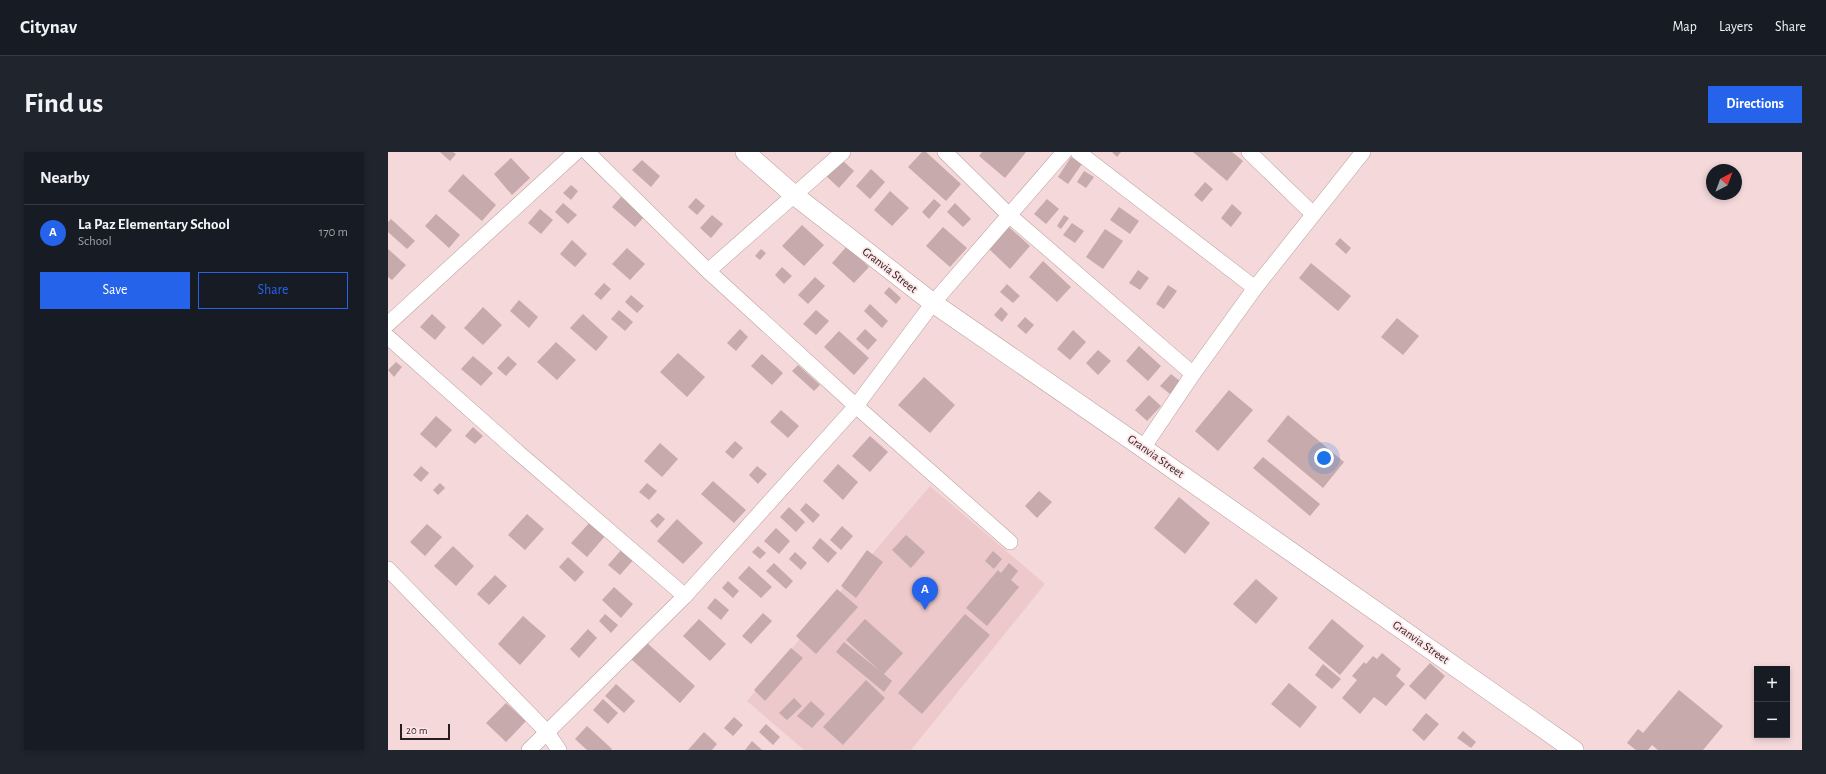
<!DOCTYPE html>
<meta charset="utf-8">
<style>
:root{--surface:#171b24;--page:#20242c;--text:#f1f3f6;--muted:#9ea1a6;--line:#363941;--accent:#2563eb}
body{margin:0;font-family:"Alegreya Sans",sans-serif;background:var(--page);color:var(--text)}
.controls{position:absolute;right:12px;bottom:12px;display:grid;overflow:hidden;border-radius:0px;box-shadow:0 2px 6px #0003}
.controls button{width:36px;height:36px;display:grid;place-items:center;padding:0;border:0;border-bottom:1px solid var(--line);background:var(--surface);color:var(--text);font:20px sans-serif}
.compass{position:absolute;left:1318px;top:12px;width:36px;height:36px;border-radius:50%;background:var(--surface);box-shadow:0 2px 6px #0003;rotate:41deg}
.scale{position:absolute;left:12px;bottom:10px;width:50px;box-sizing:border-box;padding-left:4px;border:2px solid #281e1f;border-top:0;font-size:11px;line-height:14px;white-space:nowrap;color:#281e1f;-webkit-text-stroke:3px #fee6e8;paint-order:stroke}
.you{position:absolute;left:936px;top:306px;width:14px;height:14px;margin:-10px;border:3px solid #fff;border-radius:50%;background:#1a73e8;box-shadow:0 0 0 6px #1a73e833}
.badge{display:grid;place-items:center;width:26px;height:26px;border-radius:50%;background:var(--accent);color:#fff;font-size:13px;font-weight:700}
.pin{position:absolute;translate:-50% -33px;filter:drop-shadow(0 1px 2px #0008)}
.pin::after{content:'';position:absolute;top:21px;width:14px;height:12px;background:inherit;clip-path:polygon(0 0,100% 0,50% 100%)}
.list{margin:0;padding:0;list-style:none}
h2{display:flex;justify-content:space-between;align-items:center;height:52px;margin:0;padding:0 16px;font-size:17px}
h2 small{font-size:13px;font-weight:400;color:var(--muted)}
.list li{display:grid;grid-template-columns:26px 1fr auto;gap:12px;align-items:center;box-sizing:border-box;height:56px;padding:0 16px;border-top:1px solid var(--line)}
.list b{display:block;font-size:15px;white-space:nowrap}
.list p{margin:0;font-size:13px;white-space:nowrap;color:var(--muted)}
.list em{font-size:13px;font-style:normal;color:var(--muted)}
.actions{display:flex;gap:8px;padding:12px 16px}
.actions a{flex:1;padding:9px 0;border:1px solid var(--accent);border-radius:0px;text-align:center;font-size:14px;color:var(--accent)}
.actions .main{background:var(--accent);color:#fff}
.map{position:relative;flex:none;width:1414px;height:598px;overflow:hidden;border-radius:0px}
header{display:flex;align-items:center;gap:24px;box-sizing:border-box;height:56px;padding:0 20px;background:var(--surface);border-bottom:1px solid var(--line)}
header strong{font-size:19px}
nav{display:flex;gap:22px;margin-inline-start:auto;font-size:14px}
.intro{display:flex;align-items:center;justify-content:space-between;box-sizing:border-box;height:96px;padding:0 24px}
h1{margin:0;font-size:28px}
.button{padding:10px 18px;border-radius:0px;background:var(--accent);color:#fff;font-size:14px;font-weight:700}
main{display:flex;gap:24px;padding:0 24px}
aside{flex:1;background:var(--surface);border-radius:0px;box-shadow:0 2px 6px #0003}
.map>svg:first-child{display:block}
.built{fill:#eec9cb}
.building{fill:#c6aaac}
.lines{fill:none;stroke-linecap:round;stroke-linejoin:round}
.minor-casing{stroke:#b99ea0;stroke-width:16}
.tertiary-casing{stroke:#b99ea0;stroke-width:20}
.minor{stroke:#fff;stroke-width:15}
.tertiary{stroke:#fff;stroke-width:19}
.labels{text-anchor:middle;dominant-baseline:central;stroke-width:3.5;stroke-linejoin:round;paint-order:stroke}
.street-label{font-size:12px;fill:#281e1f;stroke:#fee6e8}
</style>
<header>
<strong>Citynav</strong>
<nav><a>Map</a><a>Layers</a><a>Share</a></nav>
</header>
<div class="intro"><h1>Find us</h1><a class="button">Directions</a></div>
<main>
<aside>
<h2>Nearby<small></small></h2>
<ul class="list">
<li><span class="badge">A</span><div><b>La Paz Elementary School</b><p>School</p></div><em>170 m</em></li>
</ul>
<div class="actions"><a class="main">Save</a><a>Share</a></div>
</aside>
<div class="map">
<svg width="1414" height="598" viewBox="0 0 1414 598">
<rect width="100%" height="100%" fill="#f5d8da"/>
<path class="built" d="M542 334 657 432 523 598H416L359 549Z"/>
<g class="building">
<path d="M52 0H65L68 2 62 9Z"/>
<path d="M534 0H538L573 32 558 49 520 15Z"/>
<path d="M594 0H638L617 26 591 4Z"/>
<path d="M724 0H733L729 5Z"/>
<path d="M805 0H844L855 9 839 29Z"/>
<path d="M683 5 694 12 680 32 670 25Z"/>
<path d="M123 6 142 26 124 43 106 22Z"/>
<path d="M453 7 466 19 451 36 438 24Z"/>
<path d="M254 8 272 24 263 35 244 18Z"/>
<path d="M483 17 497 30 482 47 468 34Z"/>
<path d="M696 19 706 25 698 36 689 30Z"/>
<path d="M75 22 108 53 94 69 60 39Z"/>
<path d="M817 30 825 37 814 50 806 43Z"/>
<path d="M183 33 190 39 183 48 175 41Z"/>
<path d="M502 39 521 56 504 74 486 58Z"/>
<path d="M233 45 256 65 247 75 224 55Z"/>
<path d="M308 46 317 54 309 63 300 55Z"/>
<path d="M546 47 553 53 541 67 534 60Z"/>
<path d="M659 47 671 57 658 72 646 62Z"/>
<path d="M175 51 189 63 180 72 167 60Z"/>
<path d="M567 51 583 67 575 75 559 60Z"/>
<path d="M844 52 854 61 843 75 833 66Z"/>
<path d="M731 55 751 69 742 82 722 68Z"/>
<path d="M152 57 165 68 153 82 140 71Z"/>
<path d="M48 62 72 83 61 96 37 74Z"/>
<path d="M324 63 335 72 323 86 312 76Z"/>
<path d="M676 63 681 66 673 77 669 74Z"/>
<path d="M3 67 27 89 19 97 0 80V70Z"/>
<path d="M684 71 696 79 687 91 675 83Z"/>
<path d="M414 73 436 93 416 114 394 94Z"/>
<path d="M555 75 579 96 562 115 538 94Z"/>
<path d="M621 75 642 94 622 117 601 97Z"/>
<path d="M717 77 735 89 715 117 698 105Z"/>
<path d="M952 86 963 96 958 102 947 92Z"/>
<path d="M184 88 199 102 187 115 172 102Z"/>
<path d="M459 94 481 115 466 131 444 111Z"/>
<path d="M239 96 257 112 242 128 224 112Z"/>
<path d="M0 97 18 113 4 128 0 125Z"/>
<path d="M373 97 378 101 372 108 367 104Z"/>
<path d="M655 109 683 135 669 150 641 125Z"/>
<path d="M923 111 963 144 950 159 911 126Z"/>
<path d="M394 115 404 124 396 132 387 123Z"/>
<path d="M750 118 761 126 752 138 741 131Z"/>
<path d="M427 125 437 134 420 152 410 143Z"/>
<path d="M216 131 223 137 213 148 206 142Z"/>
<path d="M619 132 632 144 625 151 612 140Z"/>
<path d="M780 133 789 139 776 157 768 152Z"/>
<path d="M501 135 513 146 508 152 496 141Z"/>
<path d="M243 143 256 154 249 161 237 150Z"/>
<path d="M131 148 150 165 141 176 122 159Z"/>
<path d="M482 152 500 169 494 176 476 159Z"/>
<path d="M95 155 114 173 95 193 76 176Z"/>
<path d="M613 155 620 162 614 170 606 163Z"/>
<path d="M231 158 245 170 237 179 223 167Z"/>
<path d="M428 158 441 169 428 183 415 172Z"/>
<path d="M44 162 58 175 47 188 32 175Z"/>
<path d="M195 162 220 185 208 199 182 176Z"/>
<path d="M637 165 646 173 638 182 629 174Z"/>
<path d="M1009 166 1031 184 1015 203 993 185Z"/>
<path d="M352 177 360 185 348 199 339 191Z"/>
<path d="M477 177 489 188 480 198 468 187Z"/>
<path d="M685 178 698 190 682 208 669 197Z"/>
<path d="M451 179 481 206 466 223 436 195Z"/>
<path d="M168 190 188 208 169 228 149 210Z"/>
<path d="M751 194 773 214 760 229 738 209Z"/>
<path d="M710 198 723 209 710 223 698 211Z"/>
<path d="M290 201 317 225 299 245 272 220Z"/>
<path d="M374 202 395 221 384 233 363 214Z"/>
<path d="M85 204 105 221 93 234 73 217Z"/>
<path d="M120 204 129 212 118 224 109 216Z"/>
<path d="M8 210 14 215 6 225 0 218Z"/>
<path d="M410 213 432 233 426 239 404 219Z"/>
<path d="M783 222 793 230 782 242 772 234Z"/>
<path d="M536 225 567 253 542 281 510 253Z"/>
<path d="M841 238 865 258 830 299 807 279Z"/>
<path d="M761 243 773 254 759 269 747 258Z"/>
<path d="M393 258 411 274 400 286 382 270Z"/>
<path d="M900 263 956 310 935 336 879 289Z"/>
<path d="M48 264 64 278 48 296 32 282Z"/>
<path d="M85 275 95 284 87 292 77 284Z"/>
<path d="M482 284 500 300 482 320 464 304Z"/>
<path d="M347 289 355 296 345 307 337 300Z"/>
<path d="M272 291 290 307 274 325 256 309Z"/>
<path d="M875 305 932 352 922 364 865 316Z"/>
<path d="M450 312 470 330 455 348 435 329Z"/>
<path d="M33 314 41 321 33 330 25 323Z"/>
<path d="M369 314 379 322 370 332 361 323Z"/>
<path d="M325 329 358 358 346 371 313 342Z"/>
<path d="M52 331 57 336 50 343 45 338Z"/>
<path d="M259 331 269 339 261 348 251 340Z"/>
<path d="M651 339 664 350 649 366 637 354Z"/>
<path d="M791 345 822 371 797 402 766 376Z"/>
<path d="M418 351 432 363 425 371 412 358Z"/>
<path d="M401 355 417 370 408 380 392 365Z"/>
<path d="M270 361 277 367 269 376 262 369Z"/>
<path d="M139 362 156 377 137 398 120 383Z"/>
<path d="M289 367 315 391 295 412 269 389Z"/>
<path d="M203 369 218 383 199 405 183 391Z"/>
<path d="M39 372 54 385 37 404 22 390Z"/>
<path d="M454 374 465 384 453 398 442 388Z"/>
<path d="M388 376 402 389 391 402 376 389Z"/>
<path d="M518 383 537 400 523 416 504 398Z"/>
<path d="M432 386 449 401 440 411 424 396Z"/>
<path d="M65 394 86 414 68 434 46 414Z"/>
<path d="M370 394 378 401 372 407 364 400Z"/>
<path d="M235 396 247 406 232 423 220 413Z"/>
<path d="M479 398 495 410 468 446 453 434Z"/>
<path d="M605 399 614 407 606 417 597 409Z"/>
<path d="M407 400 419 411 413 418 401 407Z"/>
<path d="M180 405 196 420 187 430 171 415Z"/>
<path d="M386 411 405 429 398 437 378 419Z"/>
<path d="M621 411 630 419 623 428 631 435 599 474 578 456 610 418 613 421Z"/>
<path d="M361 414 384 435 373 446 350 426Z"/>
<path d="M107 423 119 434 101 453 89 442Z"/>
<path d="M868 427 890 446 868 472 845 452Z"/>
<path d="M340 429 351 439 345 446 334 436Z"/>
<path d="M226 435 245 452 233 466 214 448Z"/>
<path d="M449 437 470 455 428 502 408 484Z"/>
<path d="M327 446 341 458 333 468 319 456Z"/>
<path d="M375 461 384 469 363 492 354 484Z"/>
<path d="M217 462 230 473 223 481 211 469Z"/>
<path d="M577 462 602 483 534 562 510 541Z"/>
<path d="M135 464 158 484 132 513 110 492Z"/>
<path d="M311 467 338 492 322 509 295 484Z"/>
<path d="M477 467 515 501 496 522 504 529 496 540 448 500 456 490 492 519 458 488Z"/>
<path d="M944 467 976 494 952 523 920 496Z"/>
<path d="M200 477 209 486 191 506 182 497Z"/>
<path d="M258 490 307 534 292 551 243 507Z"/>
<path d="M403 496 415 506 377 549 366 538Z"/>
<path d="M994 501 1013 517 1008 524 1017 532 998 554 986 545 972 562 954 546 969 528 964 524 976 510 978 512 985 504 989 507Z"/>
<path d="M1042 511 1057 524 1037 548 1021 534Z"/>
<path d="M935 512 953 527 944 537 927 523Z"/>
<path d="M478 528 497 546 455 593 435 575Z"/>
<path d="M901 531 929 555 912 576 883 552Z"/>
<path d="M228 532 247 549 236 561 217 544Z"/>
<path d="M1291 538 1335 574 1315 598H1270L1264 593 1260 598H1248L1239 591 1250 577 1255 581Z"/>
<path d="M406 546 414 554 399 568 391 561Z"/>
<path d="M215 547 230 561 220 572 205 558Z"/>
<path d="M423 549 437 562 424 576 409 564Z"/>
<path d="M118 551 138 569 118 590 98 571Z"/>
<path d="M1038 561 1051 572 1036 589 1024 578Z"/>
<path d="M346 565 355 573 345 584 336 576Z"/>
<path d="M378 572 392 585 385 593 371 580Z"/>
<path d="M199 574 224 597 223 598H199L187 587Z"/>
<path d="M1075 579 1088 590 1083 596 1069 586Z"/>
<path d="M316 580 329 592 324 598H300Z"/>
<path d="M364 589 374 598H357Z"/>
</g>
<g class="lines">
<defs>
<g id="minor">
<path d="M199 0 320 119 468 254 622 390"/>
<path d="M557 0 621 63 805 222"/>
<path d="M690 0 867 136"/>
<path d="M861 0 925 62"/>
<path d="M320 119 455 0"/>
<path d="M0 172 188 0"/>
<path d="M0 185 132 302 297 444"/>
<path d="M755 296 805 222 867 136 975 0"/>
<path d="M0 417 158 579 171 598"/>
<path d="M141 598 297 444 468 254 545 151 676 0"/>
</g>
<path id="tertiary" d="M357 0 406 43 545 151 755 296 1186 598"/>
</defs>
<use href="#minor" class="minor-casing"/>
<use href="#tertiary" class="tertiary-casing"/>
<use href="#minor" class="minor"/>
<use href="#tertiary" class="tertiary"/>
</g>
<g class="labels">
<g class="street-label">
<text transform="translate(502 118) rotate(38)">Granvia Street</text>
<text transform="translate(768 304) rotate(35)">Granvia Street</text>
<text transform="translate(1033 490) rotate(35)">Granvia Street</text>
</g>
</g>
</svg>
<div class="controls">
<button>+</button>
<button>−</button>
</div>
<svg class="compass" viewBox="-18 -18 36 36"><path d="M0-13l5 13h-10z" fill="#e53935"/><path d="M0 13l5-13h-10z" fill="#9ea1a6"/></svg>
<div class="scale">20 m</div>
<div class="you"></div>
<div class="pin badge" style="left:537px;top:458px">A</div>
</div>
</main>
